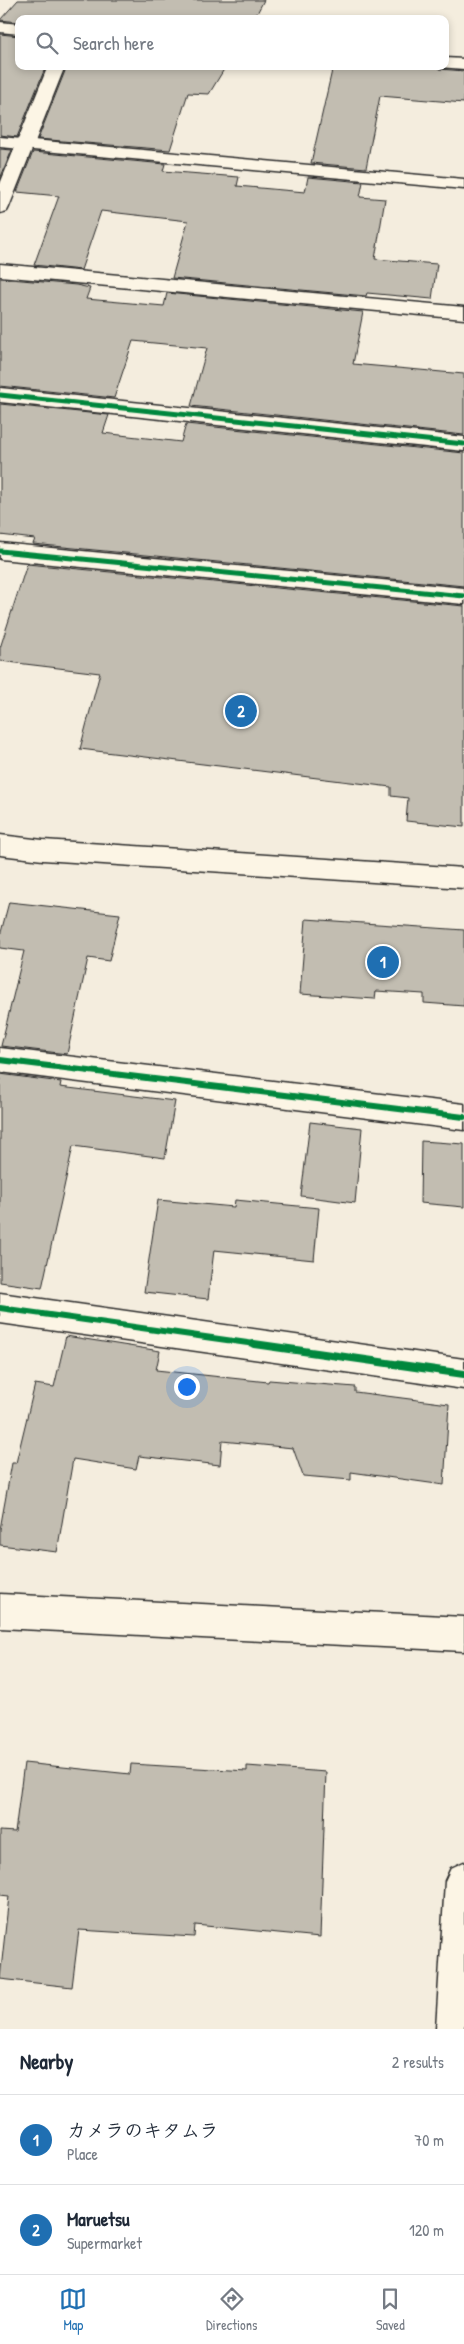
<!DOCTYPE html>
<meta charset="utf-8">
<style>
:root{--surface:#fff;--page:#f2f2f3;--text:#1f2937;--muted:#747a83;--line:#e0e1e3;--accent:#1f6fb2}
body{margin:0;font-family:"Patrick Hand","Klee One",sans-serif;background:var(--page);color:var(--text)}
.you{position:absolute;left:186px;top:1386px;width:18px;height:18px;margin:-12px;border:4px solid #fff;border-radius:50%;background:#1a73e8;box-shadow:0 0 0 8px #1a73e833}
.badge{display:grid;place-items:center;width:32px;height:32px;border-radius:50%;background:var(--accent);color:#fff;font-size:16px;font-weight:700}
.pin{position:absolute;translate:-50% -50%;border:2px solid #fff;box-shadow:0 1px 5px #0006}
.list{margin:0;padding:0;list-style:none}
h2{display:flex;justify-content:space-between;align-items:center;height:65px;margin:0;padding:0 20px;font-size:21px}
h2 small{font-size:16px;font-weight:400;color:var(--muted)}
.list li{display:grid;grid-template-columns:32px 1fr auto;gap:15px;align-items:center;box-sizing:border-box;height:90px;padding:0 20px;border-top:1px solid var(--line)}
.list b{display:block;font-size:19px;white-space:nowrap}
.list p{margin:0;font-size:16px;white-space:nowrap;color:var(--muted)}
.list em{font-size:16px;font-style:normal;color:var(--muted)}
.icon{flex:none;width:28px;height:28px;fill:none;stroke:currentColor;stroke-width:2;stroke-linecap:round;stroke-linejoin:round}
.map{position:relative;flex:none;width:464px;height:2029px;overflow:hidden}
.search{position:absolute;background:var(--surface);box-shadow:0 2px 8px #0003;left:15px;right:15px;top:15px;height:55px;display:flex;align-items:center;gap:12px;box-sizing:border-box;padding:0 18px;border-radius:10px;color:var(--muted);font-size:19px}
.sheet{height:245px;background:var(--surface)}
nav{display:flex;justify-content:space-around;align-items:center;box-sizing:border-box;height:70px;border-top:1px solid var(--line);background:var(--surface);font-size:14px;color:var(--muted)}
nav a{display:grid;justify-items:center;gap:2px}
nav .on{color:var(--accent)}
.map>svg:first-child{display:block}
.building{fill:#c2bdb1;stroke:#2b2b2b}
.lines{fill:none;stroke-linecap:round;stroke-linejoin:round}
.minor-casing{stroke:#2b2b2b;stroke-width:3}
.tertiary-casing{stroke:#2b2b2b;stroke-width:3}
.minor{fill:#fcf5e5;fill-rule:evenodd}
.tertiary{fill:#fcf5e5;fill-rule:evenodd}
.cycleway-far2-casing{stroke:#fcf5e5;stroke-width:8}
.cycleway-far1-casing{stroke:#fcf5e5;stroke-width:9}
.cycleway-casing{stroke:#fcf5e5;stroke-width:11}
.cycleway-far2{stroke:#00873e;stroke-width:5}
.cycleway-far1{stroke:#00873e;stroke-width:6}
.cycleway{stroke:#00873e;stroke-width:8}
</style>
<div class="map">
<svg width="464" height="2029" viewBox="0 0 464 2029">
<rect width="100%" height="100%" fill="#f4edde"/>
<filter id="ink" filterUnits="userSpaceOnUse"><feTurbulence type="fractalNoise" baseFrequency=".02" numOctaves="2"/><feDisplacementMap in="SourceGraphic" scale="10" xChannelSelector="R" yChannelSelector="G"/><feConvolveMatrix kernelMatrix="1 2 1 2 8 2 1 2 1" color-interpolation-filters="sRGB"/></filter>
<g filter="url(#ink)">
<g class="building">
<path d="M18 0H264L254 19H19V22L0 20Z"/>
<path d="M0 34 19 36V66H46L17 137 0 135Z"/>
<path d="M67 66H226L209 94 188 93 170 150 38 139Z"/>
<path d="M333 66H437L439 69 464 71V103L380 96 366 168 311 163Z"/>
<path d="M0 149 12 150 0 179Z"/>
<path d="M33 152 165 164 163 171 239 177 237 186 305 192 308 177 363 182 360 197 385 199 375 259 437 264 432 299 367 293 366 296 172 278 188 221 101 211 81 270 34 265 59 196 17 192Z"/>
<path d="M0 278 76 285 90 288 86 299 164 306 167 293 363 312 353 364 464 374V435L191 406 207 348 133 341 114 398 0 386Z"/>
<path d="M0 404 109 415 103 433 181 442 186 424 464 453V586L33 544 35 539 0 535Z"/>
<path d="M27 564 464 606V827L406 821 408 798 391 796V787L80 749 100 673 0 661V648Z"/>
<path d="M9 902 120 914 109 961 88 958 67 1054 1 1046 24 951 0 948V936Z"/>
<path d="M306 919 464 930V1006L424 1003V994L376 991 375 999 300 994Z"/>
<path d="M0 1074 61 1082 60 1087 175 1101 165 1158 73 1146 42 1288 0 1282Z"/>
<path d="M310 1122 362 1128 355 1203 301 1196Z"/>
<path d="M421 1141 464 1144V1207L420 1203Z"/>
<path d="M158 1200 234 1207 235 1200 319 1208 314 1260 214 1250 208 1299 144 1292Z"/>
<path d="M66 1336 160 1351 156 1370 268 1382 269 1380 355 1387V1392L449 1404 444 1485 351 1472V1480L303 1476 293 1448 222 1441 220 1465 139 1456 136 1469 73 1459 57 1552 0 1545V1529L12 1463H16L35 1384 54 1387Z"/>
<path d="M24 1763 130 1774 131 1764 247 1771V1766L326 1772 320 1937 195 1925 194 1937 79 1930 72 1987 0 1979 9 1896 0 1895V1831L15 1832Z"/>
</g>
<g class="lines">
<defs>
<g id="minor">
<path d="M0 22 19 24V34L0 32Z"/>
<path d="M445 58 464 59V69L439 67 445 66Z"/>
<path d="M48 66H65L9 207 7 211 0 213V184Z"/>
<path d="M0 264 464 307V319L0 276Z"/>
<path d="M0 388 464 437V451L0 402Z"/>
<path d="M0 543 464 588V604L0 559Z"/>
<path d="M0 1048 464 1104V1130L0 1072Z"/>
<path d="M0 1293 464 1359V1389L0 1323Z"/>
<path d="M0 1594 464 1617V1651L0 1628Z"/>
<path d="M464 1862V2029H436L445 1881 451 1868Z"/>
</g>
<g id="tertiary">
<path d="M0 137 464 179V189L0 147Z"/>
<path d="M0 835 43 840 464 868V888L43 860 0 855Z"/>
</g>
</defs>
<use href="#minor" class="minor-casing"/>
<use href="#tertiary" class="tertiary-casing"/>
<use href="#minor" class="minor"/>
<use href="#tertiary" class="tertiary"/>
<defs>
<g id="cycleway-far2">
<path d="M0 395 464 444"/>
<path d="M0 551 464 596"/>
</g>
<g id="cycleway-far1">
<path d="M0 1060 464 1117"/>
<path d="M0 1308 262 1345"/>
</g>
<path id="cycleway" d="M254 1344 464 1374"/>
</defs>
<use href="#cycleway-far2" class="cycleway-far2-casing"/>
<use href="#cycleway-far1" class="cycleway-far1-casing"/>
<use href="#cycleway" class="cycleway-casing"/>
<use href="#cycleway-far2" class="cycleway-far2"/>
<use href="#cycleway-far1" class="cycleway-far1"/>
<use href="#cycleway" class="cycleway"/>
</g>
</g>
</svg>
<div class="you"></div>
<div class="pin badge" style="left:383px;top:962px">1</div>
<div class="pin badge" style="left:241px;top:711px">2</div>
<div class="search"><svg class="icon" aria-label="search" viewBox="0 0 24 24"><circle cx="10" cy="10" r="6"/><path d="M15 15l6 6"/></svg>Search here</div>
</div>
<section class="sheet">
<h2>Nearby<small>2 results</small></h2>
<ul class="list">
<li><span class="badge">1</span><div><b>カメラのキタムラ</b><p>Place</p></div><em>70 m</em></li>
<li><span class="badge">2</span><div><b>Maruetsu</b><p>Supermarket</p></div><em>120 m</em></li>
</ul>
</section>
<nav>
<a class="on"><svg class="icon" aria-label="map" viewBox="0 0 24 24"><path d="M3 6l6-2 6 2 6-2v14l-6 2-6-2-6 2zM9 4v14M15 6v14"/></svg>Map</a>
<a><svg class="icon" aria-label="directions" viewBox="0 0 24 24"><path d="M12 3l9 9-9 9-9-9zM9 14v-3h6M13 9l2 2-2 2"/></svg>Directions</a>
<a><svg class="icon" aria-label="saved" viewBox="0 0 24 24"><path d="M7 4h10v16l-5-4-5 4z"/></svg>Saved</a>
</nav>
